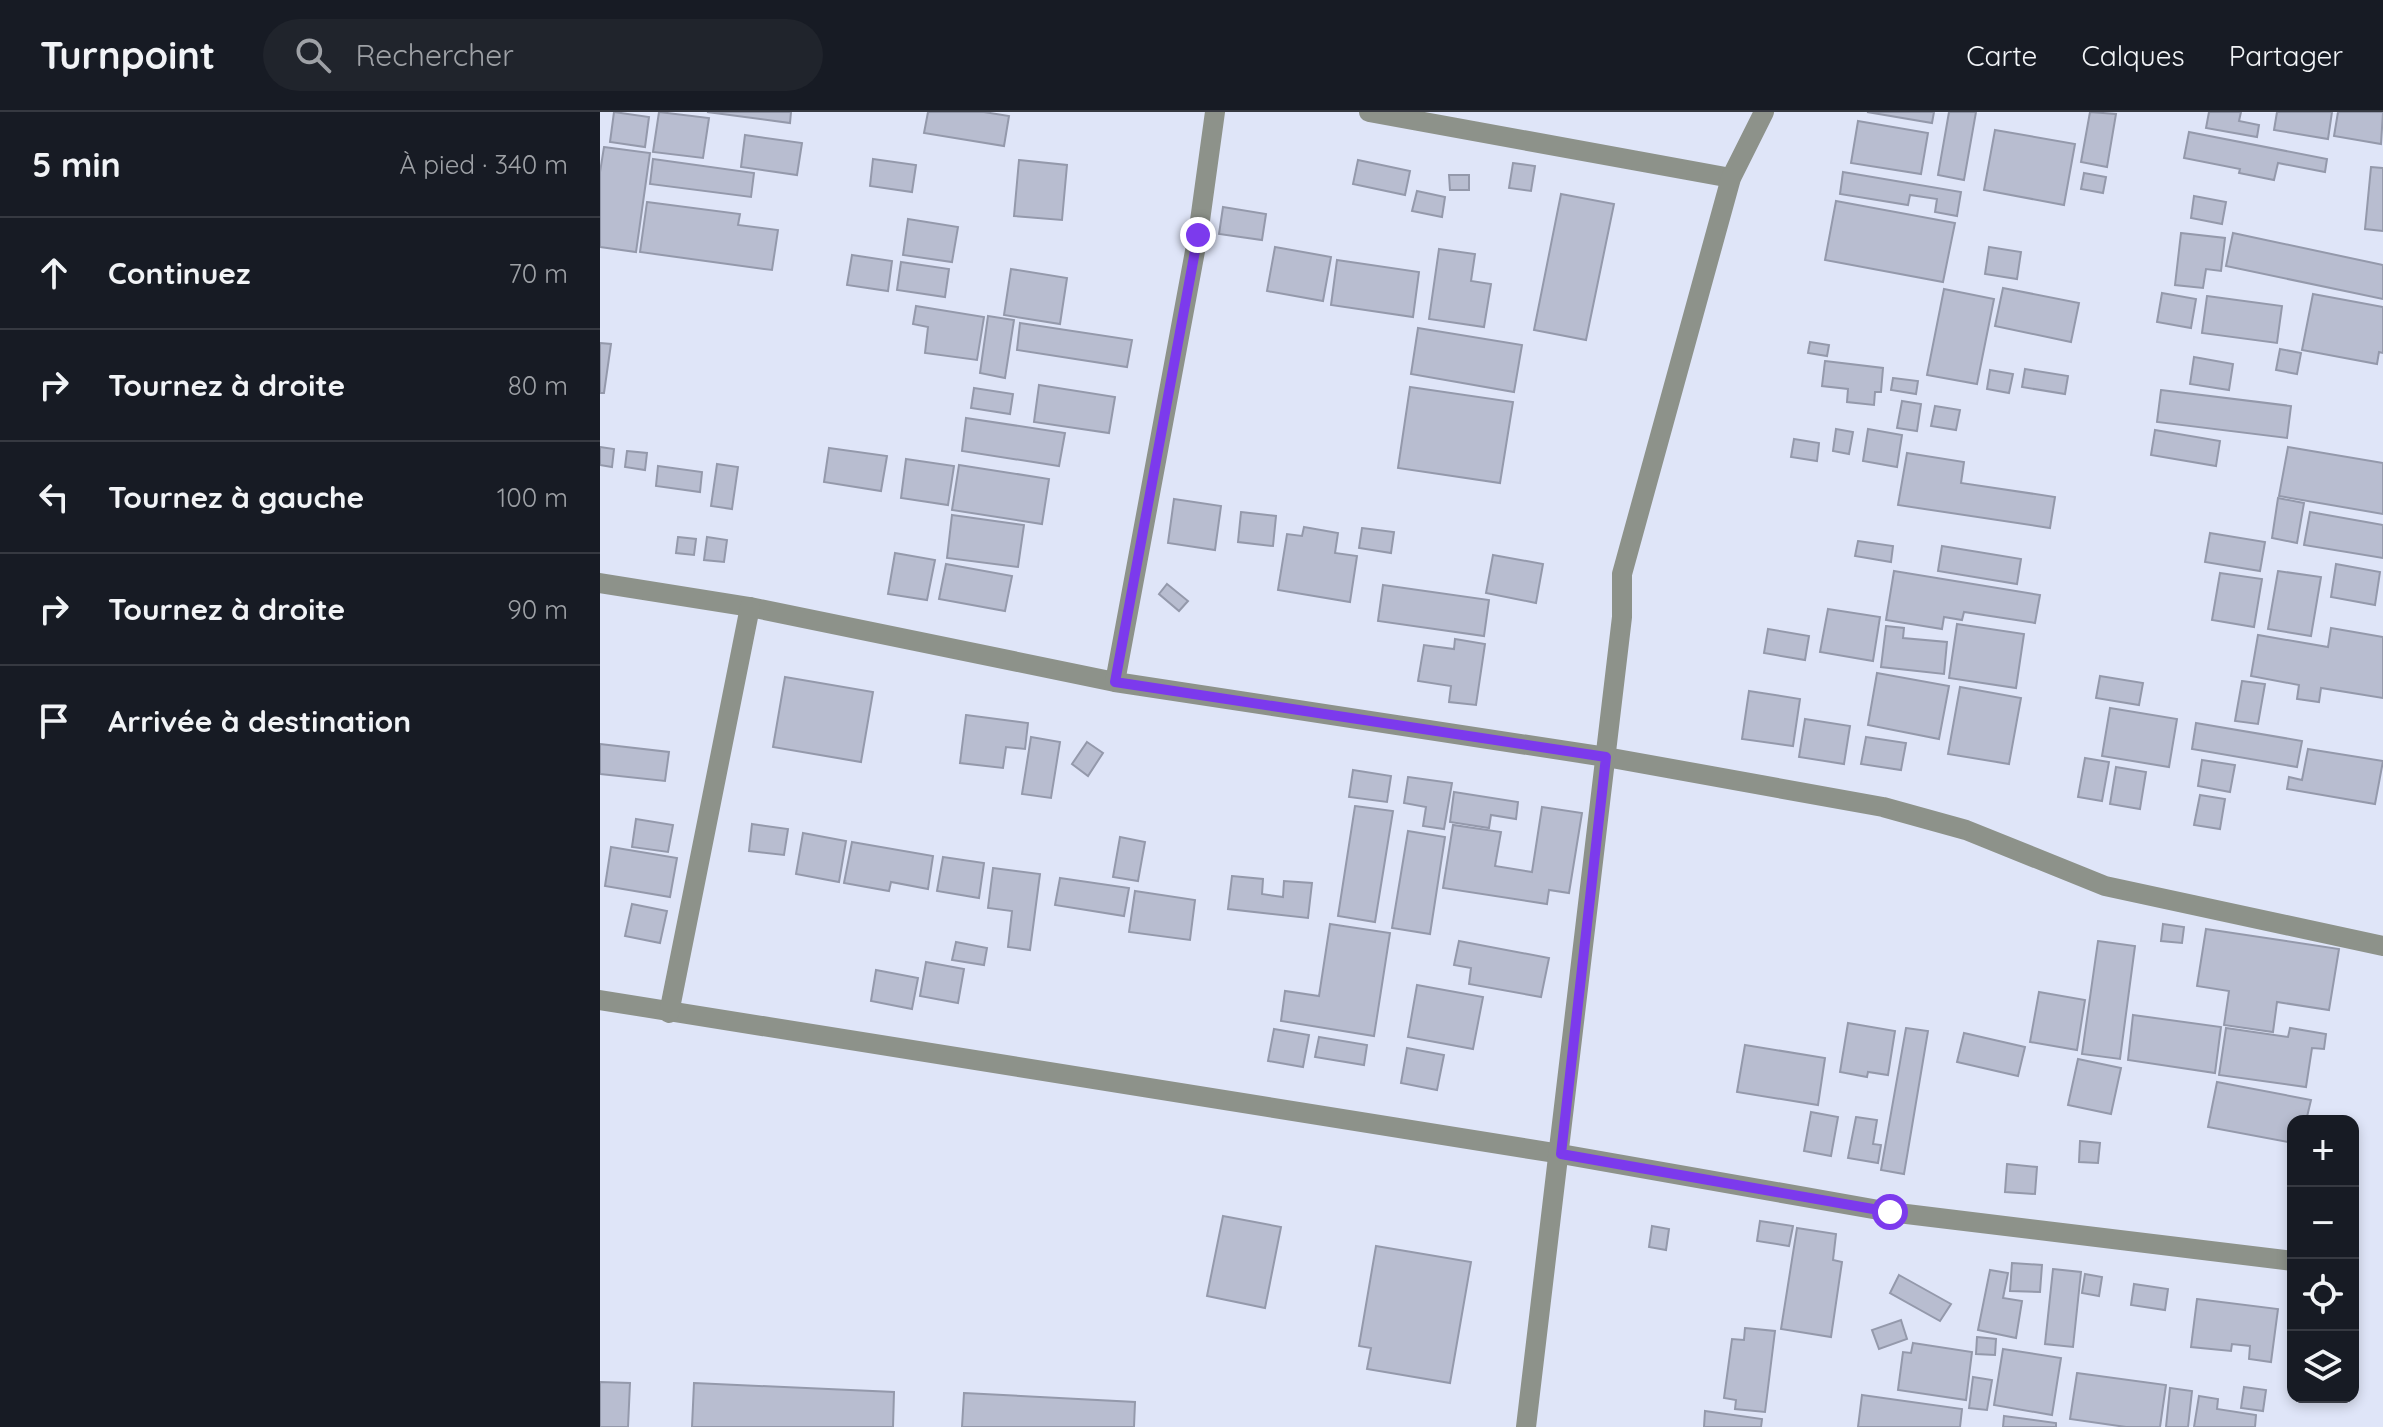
<!DOCTYPE html>
<html lang="fr">
<meta charset="utf-8">
<style>
:root{--surface:#171b24;--page:#20242c;--text:#f1f3f6;--muted:#9ea1a6;--line:#363941}
body{margin:0;font-family:Quicksand,sans-serif;background:var(--page);color:var(--text)}
.controls{position:absolute;right:24px;bottom:24px;display:grid;overflow:hidden;border-radius:16px;box-shadow:0 4px 12px #0003}
.controls button{width:72px;height:72px;display:grid;place-items:center;padding:0;border:0;border-bottom:2px solid var(--line);background:var(--surface);color:var(--text);font:40px sans-serif}
.stop{position:absolute;width:24px;height:24px;margin:-18px;border:6px solid #7c3aed;border-radius:50%;background:#fff}
.stop.end{background:#7c3aed;border-color:#fff;box-shadow:0 2px 8px #0008}
.list{margin:0;padding:0;list-style:none}
h2{display:flex;justify-content:space-between;align-items:center;height:104px;margin:0;padding:0 32px;font-size:34px}
h2 small{font-size:26px;font-weight:400;color:var(--muted)}
.list li{display:grid;grid-template-columns:52px 1fr auto;gap:24px;align-items:center;box-sizing:border-box;height:112px;padding:0 32px;border-top:2px solid var(--line)}
.list b{display:block;font-size:30px;white-space:nowrap}
.list em{font-size:26px;font-style:normal;color:var(--muted)}
.icon{flex:none;width:44px;height:44px;fill:none;stroke:currentColor;stroke-width:2;stroke-linecap:round;stroke-linejoin:round}
.map{position:relative;flex:none;width:1783px;height:1315px;overflow:hidden}
header{display:flex;align-items:center;gap:48px;box-sizing:border-box;height:112px;padding:0 40px;background:var(--surface);border-bottom:2px solid var(--line)}
header strong{font-size:38px}
nav{display:flex;gap:44px;margin-inline-start:auto;font-size:28px}
.search{width:560px;height:72px;background:var(--page);display:flex;align-items:center;gap:20px;box-sizing:border-box;padding:0 28px;border-radius:44px;color:var(--muted);font-size:30px}
main{display:flex}
aside{flex:1;background:var(--surface)}
.map>svg:first-child{display:block}
.building{fill:#b8bdd0;stroke:#9499ab;stroke-width:2}
.lines{fill:none;stroke-linecap:round;stroke-linejoin:round}
.minor{stroke:#8d928a;stroke-width:20}
.route{stroke:#7c3aed;stroke-width:10}
</style>
<header>
<strong>Turnpoint</strong>
<div class="search"><svg class="icon" aria-label="search" viewBox="0 0 24 24"><circle cx="10" cy="10" r="6"/><path d="M15 15l6 6"/></svg>Rechercher</div>
<nav><a>Carte</a><a>Calques</a><a>Partager</a></nav>
</header>
<main>
<aside>
<h2>5 min<small>À pied · 340 m</small></h2>
<ul class="list">
<li><svg class="icon" aria-label="ahead" viewBox="0 0 24 24"><path d="M12 20V5M6 11l6-6 6 6"/></svg><div><b>Continuez</b></div><em>70 m</em></li>
<li><svg class="icon" aria-label="right" viewBox="0 0 24 24"><path d="M7 20v-9h11M14 6l5 5-5 5"/></svg><div><b>Tournez à droite</b></div><em>80 m</em></li>
<li><svg class="icon" aria-label="left" viewBox="0 0 24 24"><path d="M17 20v-9H6M10 6l-5 5 5 5"/></svg><div><b>Tournez à gauche</b></div><em>100 m</em></li>
<li><svg class="icon" aria-label="right" viewBox="0 0 24 24"><path d="M7 20v-9h11M14 6l5 5-5 5"/></svg><div><b>Tournez à droite</b></div><em>90 m</em></li>
<li><svg class="icon" aria-label="arrive" viewBox="0 0 24 24"><path d="M6 21V4h12l-3 4 3 4H6"/></svg><div><b>Arrivée à destination</b></div></li>
</ul>
</aside>
<div class="map">
<svg width="1783" height="1315" viewBox="0 0 1783 1315">
<rect width="100%" height="100%" fill="#dfe5f8"/>
<g class="building">
<path d="M14 0 49 5 45 35 10 30Z"/>
<path d="M59 0 109 6 103 46 53 40Z"/>
<path d="M107 0H191L190 11Z"/>
<path d="M328 0H384L409 4 404 34 324 21Z"/>
<path d="M1267 0H1334L1332 11Z"/>
<path d="M1349 0H1376L1364 68 1338 63Z"/>
<path d="M1490 0 1516 2 1507 55 1481 50Z"/>
<path d="M1609 0H1641L1639 9 1659 13 1657 25 1606 16Z"/>
<path d="M1677 0H1732L1728 27 1674 18Z"/>
<path d="M1738 0H1783L1781 32 1734 24Z"/>
<path d="M1258 9 1328 21 1321 62 1251 51Z"/>
<path d="M1395 18 1475 32 1464 93 1384 78Z"/>
<path d="M1589 20 1727 47 1725 60 1678 51 1674 68 1639 61 1640 57 1584 46Z"/>
<path d="M145 23 202 31 197 63 141 55Z"/>
<path d="M4 35 50 41 36 140 0 135V60Z"/>
<path d="M53 47 154 61 151 85 50 72Z"/>
<path d="M273 47 316 53 312 80 270 74Z"/>
<path d="M419 48 467 53 462 108 414 104Z"/>
<path d="M758 48 810 59 805 83 753 72Z"/>
<path d="M913 51 935 54 931 79 909 76Z"/>
<path d="M1771 55 1783 56V119L1765 117Z"/>
<path d="M1243 60 1361 80 1357 104 1335 100 1337 87 1310 83 1308 93 1240 82Z"/>
<path d="M1484 61 1506 65 1503 81 1481 77Z"/>
<path d="M849 63H869V78H850Z"/>
<path d="M817 79 845 85 842 105 812 99Z"/>
<path d="M961 82 1014 92 986 228 934 218Z"/>
<path d="M1594 84 1626 90 1622 112 1591 106Z"/>
<path d="M1236 89 1355 111 1343 170 1225 148Z"/>
<path d="M47 90 140 102 138 113 178 118 172 158 40 140Z"/>
<path d="M623 95 666 102 662 128 619 122Z"/>
<path d="M308 107 358 115 352 150 303 143Z"/>
<path d="M1581 121 1625 126 1621 159 1606 157 1603 176 1575 173Z"/>
<path d="M1633 121 1783 153V187L1626 154Z"/>
<path d="M675 135 731 145 723 189 667 179Z"/>
<path d="M1389 135 1421 140 1417 167 1385 162Z"/>
<path d="M839 137 875 142 871 169 891 172 884 215 829 207Z"/>
<path d="M252 143 292 149 288 179 247 173Z"/>
<path d="M737 148 819 160 813 205 731 193Z"/>
<path d="M301 150 349 157 345 185 297 178Z"/>
<path d="M411 157 467 166 460 212 404 203Z"/>
<path d="M1403 176 1479 191 1471 230 1395 214Z"/>
<path d="M1344 177 1394 187 1377 272 1327 263Z"/>
<path d="M1562 181 1596 187 1591 216 1557 210Z"/>
<path d="M1713 182 1783 195V241L1779 240 1777 252 1702 238Z"/>
<path d="M1607 184 1682 194 1677 231 1602 221Z"/>
<path d="M316 194 384 205 377 248 325 241 328 215 313 212Z"/>
<path d="M388 204 414 208 405 266 380 261Z"/>
<path d="M420 211 532 228 527 255 417 238Z"/>
<path d="M818 216 922 233 914 280 811 262Z"/>
<path d="M1210 230 1229 233 1227 244 1208 241Z"/>
<path d="M0 231 11 232 4 281H0Z"/>
<path d="M1680 237 1701 241 1697 262 1676 258Z"/>
<path d="M1594 245 1633 252 1629 278 1590 272Z"/>
<path d="M1225 249 1283 256 1281 280H1275L1274 293 1247 290 1248 277 1222 274Z"/>
<path d="M1425 257 1468 264 1465 282 1422 275Z"/>
<path d="M1390 258 1413 262 1409 281 1387 277Z"/>
<path d="M1293 266 1318 269 1316 282 1291 278Z"/>
<path d="M439 273 515 285 509 321 434 310Z"/>
<path d="M810 275 913 290 900 371 798 356Z"/>
<path d="M374 276 413 282 410 302 371 296Z"/>
<path d="M1561 278 1691 294 1687 326 1557 310Z"/>
<path d="M1302 289 1321 292 1317 319 1297 316Z"/>
<path d="M1335 294 1360 298 1356 318 1331 314Z"/>
<path d="M366 306 465 321 459 354 362 339Z"/>
<path d="M1236 317 1253 320 1249 342 1233 339Z"/>
<path d="M1268 317 1302 323 1297 355 1263 349Z"/>
<path d="M1555 318 1620 329 1616 354 1551 343Z"/>
<path d="M1194 327 1219 331 1217 349 1191 345Z"/>
<path d="M0 335 14 337 12 355 0 353Z"/>
<path d="M1688 335 1783 351V402L1679 384Z"/>
<path d="M229 336 287 344 281 379 224 370Z"/>
<path d="M27 339 47 341 45 358 25 355Z"/>
<path d="M1307 341 1364 350 1361 371 1455 385 1450 416 1298 393Z"/>
<path d="M306 347 354 354 348 393 301 386Z"/>
<path d="M117 352 138 355 132 397 111 394Z"/>
<path d="M359 353 449 367 442 412 352 398Z"/>
<path d="M58 354 102 360 100 380 56 374Z"/>
<path d="M1678 386 1704 391 1697 431 1672 426Z"/>
<path d="M574 387 621 394 615 438 568 431Z"/>
<path d="M641 400 676 404 673 434 638 430Z"/>
<path d="M1710 400 1783 413V446L1704 433Z"/>
<path d="M352 403 424 413 418 455 347 446Z"/>
<path d="M704 415 738 421 735 441 757 444 750 490 678 478 687 422 702 424Z"/>
<path d="M762 416 794 420 791 441 759 436Z"/>
<path d="M1610 421 1665 430 1660 459 1605 450Z"/>
<path d="M78 425 96 427 94 443 76 441Z"/>
<path d="M107 425 127 428 124 450 104 448Z"/>
<path d="M1258 429 1293 434 1291 450 1255 444Z"/>
<path d="M1342 434 1421 447 1417 472 1338 459Z"/>
<path d="M295 441 335 448 327 488 288 482Z"/>
<path d="M893 443 943 452 936 491 886 481Z"/>
<path d="M346 452 412 464 405 499 339 487Z"/>
<path d="M1736 452 1780 460 1775 493 1731 485Z"/>
<path d="M1294 459 1440 483 1435 511 1364 500 1362 508 1344 505 1342 517 1286 508Z"/>
<path d="M1678 459 1721 465 1711 524 1668 517Z"/>
<path d="M1620 461 1662 467 1654 515 1612 508Z"/>
<path d="M567 472 588 489 579 499 559 482Z"/>
<path d="M783 473 889 488 884 524 778 509Z"/>
<path d="M1228 497 1280 505 1273 549 1220 540Z"/>
<path d="M1357 512 1424 522 1416 576 1349 566Z"/>
<path d="M1286 514 1304 516 1303 526 1347 530 1344 562 1281 555Z"/>
<path d="M1731 516 1783 525V586L1721 576 1719 590 1697 587 1699 573 1651 564 1658 523 1728 535Z"/>
<path d="M1168 517 1209 524 1205 548 1164 541Z"/>
<path d="M855 527 885 532 876 593 849 590 851 574 818 569 824 533 854 537Z"/>
<path d="M1277 561 1349 574 1339 627 1268 613Z"/>
<path d="M1500 564 1543 571 1539 593 1496 586Z"/>
<path d="M185 565 273 580 261 650 173 635Z"/>
<path d="M1642 569 1665 572 1658 612 1635 609Z"/>
<path d="M1360 575 1421 586 1409 652 1348 642Z"/>
<path d="M1149 579 1200 587 1193 634 1142 627Z"/>
<path d="M1510 596 1577 607 1569 655 1502 644Z"/>
<path d="M366 603 428 611 425 637 406 635 403 656 360 651Z"/>
<path d="M1205 607 1250 614 1244 652 1199 645Z"/>
<path d="M1596 611 1702 629 1697 655 1592 637Z"/>
<path d="M431 625 460 630 451 686 422 682Z"/>
<path d="M1266 625 1306 631 1301 658 1261 652Z"/>
<path d="M487 630 503 641 488 664 472 652Z"/>
<path d="M0 632 69 640 65 669 0 662Z"/>
<path d="M1708 637 1783 649 1775 692 1687 677 1689 665 1702 668Z"/>
<path d="M1485 646 1509 650 1502 689 1478 685Z"/>
<path d="M1602 648 1635 653 1630 680 1598 674Z"/>
<path d="M1516 655 1546 660 1540 697 1510 692Z"/>
<path d="M753 658 791 664 787 690 749 685Z"/>
<path d="M808 665 852 671 844 717 823 714 826 695 804 691Z"/>
<path d="M854 680 918 690 916 707 891 703 889 716 850 710Z"/>
<path d="M1600 683 1625 687 1620 717 1594 713Z"/>
<path d="M755 694 793 699 775 810 738 804Z"/>
<path d="M942 695 982 701 969 781 949 778 947 792 843 776 853 713 901 720 895 754 932 760Z"/>
<path d="M36 707 73 713 68 740 32 735Z"/>
<path d="M152 712 188 717 184 743 149 739Z"/>
<path d="M808 719 845 725 830 822 792 816Z"/>
<path d="M203 721 246 729 239 770 196 762Z"/>
<path d="M520 725 545 730 538 769 513 765Z"/>
<path d="M252 730 333 744 328 777 291 770 289 779 244 771Z"/>
<path d="M11 735 77 746 70 785 5 774Z"/>
<path d="M343 745 384 751 379 786 337 779Z"/>
<path d="M393 756 440 762 430 838 408 835 412 799 388 796Z"/>
<path d="M632 764 663 767 662 782 683 785 684 769 712 771 708 806 628 797Z"/>
<path d="M460 766 529 776 524 804 455 793Z"/>
<path d="M535 779 595 788 590 828 529 820Z"/>
<path d="M32 792 67 799 60 831 25 824Z"/>
<path d="M730 812 790 821 774 924 681 909 685 879 719 884Z"/>
<path d="M1563 812 1584 815 1582 831 1561 829Z"/>
<path d="M1606 817 1739 837 1729 898 1677 890 1673 920 1624 913 1629 879 1597 874Z"/>
<path d="M859 829 949 846 941 885 869 872 871 856 854 853Z"/>
<path d="M1498 829 1535 834 1520 947 1482 942Z"/>
<path d="M356 830 387 836 384 853 352 848Z"/>
<path d="M326 850 364 857 358 891 320 884Z"/>
<path d="M276 858 318 866 312 897 271 889Z"/>
<path d="M817 873 883 885 873 937 808 925Z"/>
<path d="M1439 880 1485 888 1477 938 1430 930Z"/>
<path d="M1533 903 1621 915 1615 961 1528 948Z"/>
<path d="M1248 911 1295 919 1288 963 1268 960 1267 965 1240 960Z"/>
<path d="M1306 916 1328 919 1304 1062 1281 1058Z"/>
<path d="M1626 916 1688 925 1690 916 1726 922 1724 937 1712 936 1706 975 1619 963Z"/>
<path d="M674 917 709 923 703 955 668 949Z"/>
<path d="M1364 921 1425 935 1418 964 1357 950Z"/>
<path d="M719 925 767 933 764 953 715 945Z"/>
<path d="M1145 933 1225 946 1218 993 1137 980Z"/>
<path d="M807 936 844 943 837 978 801 971Z"/>
<path d="M1478 947 1521 956 1511 1002 1468 993Z"/>
<path d="M1617 970 1711 988 1706 1009H1693V1031L1608 1015Z"/>
<path d="M1211 1000 1238 1005 1231 1044 1204 1039Z"/>
<path d="M1256 1005 1277 1008 1273 1032 1281 1033 1278 1051 1248 1046Z"/>
<path d="M1480 1029 1500 1031 1498 1051 1479 1050Z"/>
<path d="M1407 1052 1437 1055 1435 1082 1405 1080Z"/>
<path d="M623 1104 681 1115 665 1196 607 1184Z"/>
<path d="M1160 1109 1193 1114 1189 1134 1157 1129Z"/>
<path d="M1052 1114 1069 1117 1066 1138 1049 1135Z"/>
<path d="M1197 1116 1236 1122 1233 1148 1242 1150 1231 1225 1181 1217Z"/>
<path d="M776 1134 871 1150 850 1271 767 1257 771 1236 759 1234Z"/>
<path d="M1412 1151 1442 1153 1440 1180 1410 1179Z"/>
<path d="M1453 1157 1481 1160 1473 1235 1445 1232Z"/>
<path d="M1390 1158 1408 1161 1403 1186 1422 1189 1416 1226 1378 1218Z"/>
<path d="M1485 1162 1502 1165 1499 1184 1482 1181Z"/>
<path d="M1299 1163 1351 1192 1340 1209 1290 1181Z"/>
<path d="M1534 1172 1568 1177 1565 1198 1531 1193Z"/>
<path d="M1597 1187 1678 1197 1671 1250 1649 1247 1650 1234 1632 1232 1631 1239 1591 1235Z"/>
<path d="M1301 1208 1307 1227 1279 1237 1272 1218Z"/>
<path d="M1145 1216 1175 1219 1165 1300 1135 1297 1136 1288 1124 1286 1132 1227 1144 1228Z"/>
<path d="M1377 1225 1396 1227 1395 1243 1376 1242Z"/>
<path d="M1313 1231 1372 1240 1366 1288 1298 1278 1303 1240 1311 1241Z"/>
<path d="M1403 1237 1461 1246 1452 1303 1394 1293Z"/>
<path d="M1477 1261 1566 1273 1560 1315H1526L1470 1307Z"/>
<path d="M1373 1265 1392 1268 1387 1298 1369 1296Z"/>
<path d="M0 1270 30 1271 28 1315H0Z"/>
<path d="M94 1271 294 1280 293 1315H92Z"/>
<path d="M1644 1275 1666 1278 1663 1299 1641 1296Z"/>
<path d="M1570 1276 1592 1279 1588 1315H1566Z"/>
<path d="M364 1281 535 1290 534 1315H362Z"/>
<path d="M1262 1283 1362 1297 1360 1315H1258Z"/>
<path d="M1599 1284 1618 1287 1617 1297 1656 1303 1655 1315H1594Z"/>
<path d="M1105 1299 1162 1307 1161 1315H1104Z"/>
<path d="M1404 1304 1456 1311V1315H1403Z"/>
</g>
<g class="lines">
<g class="minor">
<path d="M769 0 1131 66"/>
<path d="M0 471 150 495 515 570 1006 645 1283 695 1366 718 1505 774 1783 834"/>
<path d="M515 570 598 123 615 0"/>
<path d="M0 888 961 1042 1290 1100 1693 1149"/>
<path d="M69 901 150 495"/>
<path d="M926 1315 1022 505V462L1131 66 1164 0"/>
</g>
</g>
<g class="lines">
<path class="route" d="M598 123 515 570 1006 645 961 1042 1290 1100"/>
</g>
</svg>
<div class="controls">
<button>+</button>
<button>−</button>
<button><svg class="icon" aria-label="locate" viewBox="0 0 24 24"><circle cx="12" cy="12" r="6"/><path d="M12 2v4M12 18v4M2 12h4M18 12h4"/></svg></button>
<button><svg class="icon" aria-label="layers" viewBox="0 0 24 24"><path d="M12 4l9 5-9 5-9-5zM3 14l9 5 9-5"/></svg></button>
</div>
<div class="stop" style="left:1290px;top:1100px"></div>
<div class="stop end" style="left:598px;top:123px"></div>
</div>
</main>
